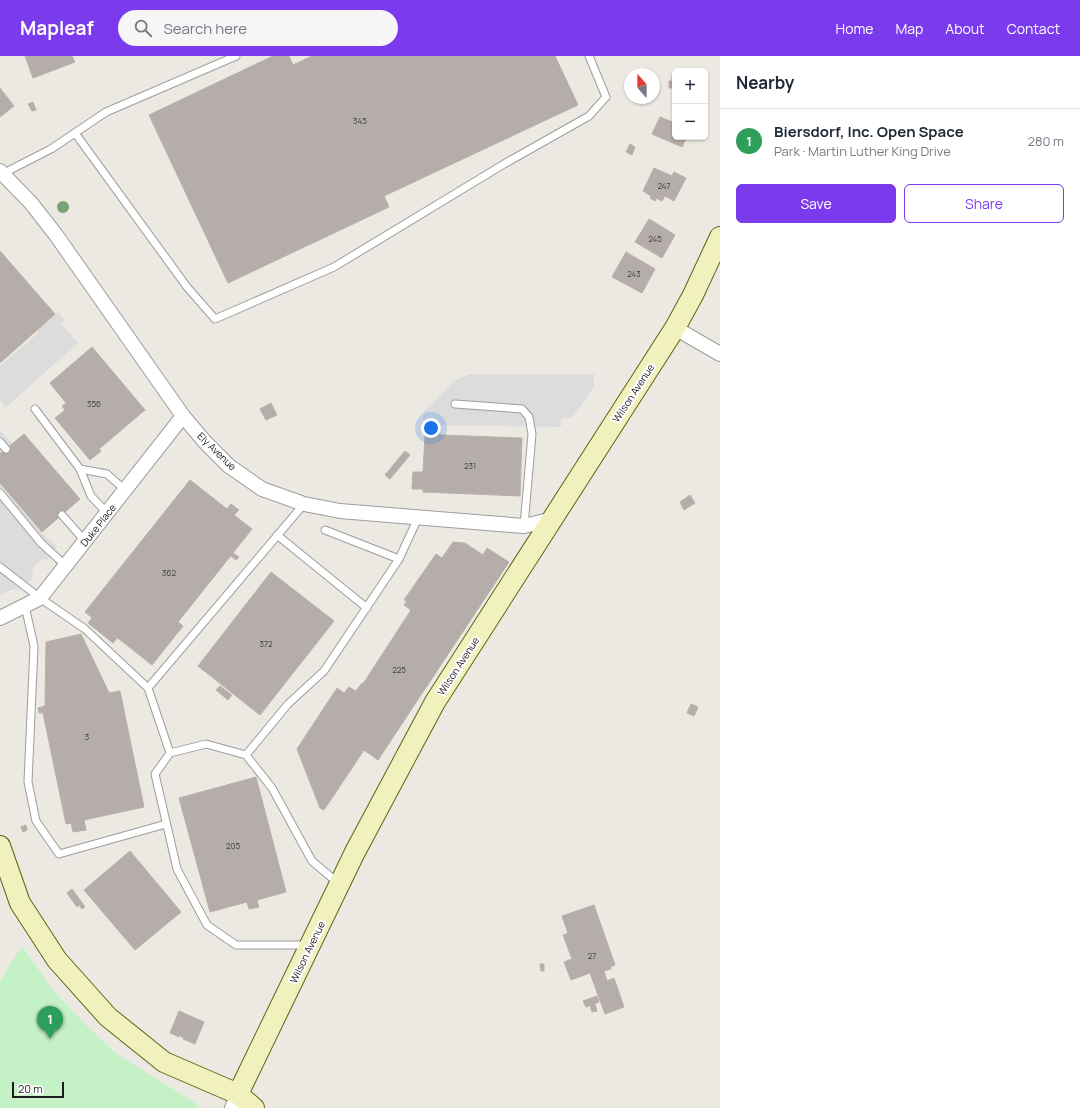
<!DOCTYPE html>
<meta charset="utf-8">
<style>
:root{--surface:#fff;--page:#f6f6f7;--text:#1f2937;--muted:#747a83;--line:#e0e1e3;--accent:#7c3aed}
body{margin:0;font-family:Manrope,sans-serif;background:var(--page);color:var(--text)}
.controls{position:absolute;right:12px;top:12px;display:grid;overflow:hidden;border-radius:6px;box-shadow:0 1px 3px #0004}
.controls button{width:36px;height:36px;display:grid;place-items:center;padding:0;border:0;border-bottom:1px solid var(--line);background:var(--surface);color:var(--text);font:20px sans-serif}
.compass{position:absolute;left:624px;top:12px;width:36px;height:36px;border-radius:50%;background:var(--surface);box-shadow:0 1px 3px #0004;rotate:339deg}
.scale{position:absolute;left:12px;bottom:10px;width:52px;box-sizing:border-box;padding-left:4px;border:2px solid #1c1c1c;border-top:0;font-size:11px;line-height:14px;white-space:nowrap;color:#1c1c1c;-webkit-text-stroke:3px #fff;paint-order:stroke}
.you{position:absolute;left:431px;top:372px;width:14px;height:14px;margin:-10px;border:3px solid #fff;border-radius:50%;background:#1a73e8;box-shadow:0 0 0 6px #1a73e833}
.badge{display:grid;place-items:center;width:26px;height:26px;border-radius:50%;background:var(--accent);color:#fff;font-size:13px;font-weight:700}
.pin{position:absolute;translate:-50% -33px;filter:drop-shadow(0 1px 2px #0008)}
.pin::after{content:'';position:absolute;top:21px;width:14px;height:12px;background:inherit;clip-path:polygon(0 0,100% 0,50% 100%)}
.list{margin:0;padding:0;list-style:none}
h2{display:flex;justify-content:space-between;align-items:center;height:52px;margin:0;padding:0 16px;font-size:17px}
h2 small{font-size:13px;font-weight:400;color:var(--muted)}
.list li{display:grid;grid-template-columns:26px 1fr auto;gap:12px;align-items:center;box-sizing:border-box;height:64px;padding:0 16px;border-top:1px solid var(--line)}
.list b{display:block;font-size:15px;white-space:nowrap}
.list p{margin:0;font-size:13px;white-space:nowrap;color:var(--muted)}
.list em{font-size:13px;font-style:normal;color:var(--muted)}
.actions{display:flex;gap:8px;padding:12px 16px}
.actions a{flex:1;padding:9px 0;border:1px solid var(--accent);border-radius:6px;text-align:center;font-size:14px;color:var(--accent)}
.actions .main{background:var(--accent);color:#fff}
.icon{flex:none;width:22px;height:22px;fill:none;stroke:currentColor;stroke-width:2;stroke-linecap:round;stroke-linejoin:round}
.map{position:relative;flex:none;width:720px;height:1052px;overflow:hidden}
header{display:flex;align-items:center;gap:24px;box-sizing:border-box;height:56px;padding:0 20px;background:var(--accent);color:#fff}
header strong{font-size:19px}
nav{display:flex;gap:22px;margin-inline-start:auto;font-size:14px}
.search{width:280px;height:36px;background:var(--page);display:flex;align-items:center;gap:10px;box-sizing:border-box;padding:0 14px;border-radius:22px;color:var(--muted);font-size:15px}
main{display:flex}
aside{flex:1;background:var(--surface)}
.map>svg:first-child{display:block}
.park{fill:#c4f2c6}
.parking{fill:#dcdcdc}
.building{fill:#b5ada9;stroke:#bcafa7}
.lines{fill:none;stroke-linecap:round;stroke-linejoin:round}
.lane-casing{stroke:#9d9d9d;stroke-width:9}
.street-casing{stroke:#9d9d9d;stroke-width:16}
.secondary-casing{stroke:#5f6412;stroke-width:22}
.lane{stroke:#fff;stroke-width:7}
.street{stroke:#fff;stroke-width:14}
.secondary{stroke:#f0f1bc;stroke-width:20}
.tree{fill:#78a475}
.labels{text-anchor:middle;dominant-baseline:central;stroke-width:4;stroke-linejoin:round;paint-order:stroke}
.number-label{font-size:8px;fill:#42403f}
.street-label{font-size:10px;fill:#1c1c1c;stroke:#fff}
</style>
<header>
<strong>Mapleaf</strong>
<div class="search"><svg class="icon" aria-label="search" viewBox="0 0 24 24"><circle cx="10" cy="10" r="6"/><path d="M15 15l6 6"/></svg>Search here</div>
<nav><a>Home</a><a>Map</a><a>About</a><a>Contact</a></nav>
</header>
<main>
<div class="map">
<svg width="720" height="1052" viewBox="0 0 720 1052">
<rect width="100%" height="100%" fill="#ece9e3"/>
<path class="park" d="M22 890 52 933 84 967 118 999 194 1046 200 1052H0V925Z"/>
<g class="parking">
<path d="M58 256 65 264 61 267 78 287 6 351 0 344V310L37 278 38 273Z"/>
<path d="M469 318H594V331L572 361 561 363V371L424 369 423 356 455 325Z"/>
<path d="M0 374 12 387 0 398Z"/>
<path d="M0 428 41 476 57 491 47 504 43 503 37 507 32 515 33 522 24 531 18 534 14 533 0 539Z"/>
</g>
<g class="building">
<path d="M25 0H72L75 6 33 22Z"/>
<path d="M273 0H289L293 9 312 0H555L578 49 384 140 389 151 228 227 149 59Z"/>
<path d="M672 21H675V41H673V32H669V25H672Z"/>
<path d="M0 32 14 50 0 61Z"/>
<path d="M33 46 36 54 32 55 28 48Z"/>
<path d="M660 61 675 67V81H687L682 91 652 78Z"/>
<path d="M630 88 635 91 632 99 626 96Z"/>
<path d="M654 112 672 120 674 116 686 122 674 145 665 140 662 145 656 142 655 145 650 142 651 140 643 135Z"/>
<path d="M649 163 675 179 662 202 635 186Z"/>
<path d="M0 195 55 258 0 307Z"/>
<path d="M626 196 655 213 642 237 612 221Z"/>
<path d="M92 291 145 354 99 393 101 395 90 404 55 362 65 354 62 350 66 347 50 327Z"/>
<path d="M271 347 277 359 266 364 260 353Z"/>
<path d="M430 370H440V379L522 382 520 440 423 436V433H412L413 416H423L425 379H430Z"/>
<path d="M24 378 80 443 42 476 0 427V398Z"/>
<path d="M405 395 410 399 390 423 385 419Z"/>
<path d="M190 424 227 453 231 448 239 454 234 459 252 473 178 566 183 570 152 609 85 556Z"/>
<path d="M690 439 695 447 684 454 680 446Z"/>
<path d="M453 486 465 487 483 499 487 492 509 506 378 704 364 694 324 754 320 752 297 693 337 632 344 637 349 631 356 635 362 627 363 628 411 554 404 549 407 545 404 544 436 498 442 502Z"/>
<path d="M233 497 239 501 236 504 231 500Z"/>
<path d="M271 516 334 565 260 659 198 610Z"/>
<path d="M92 562 117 582 113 587 88 567Z"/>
<path d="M81 578 109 637 120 635 144 751 84 764 86 774 73 776 71 767 66 768 43 657H39L38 652 45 650 46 586Z"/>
<path d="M220 630 232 639 228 644 216 634Z"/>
<path d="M691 648 698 651 694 660 687 657Z"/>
<path d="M256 721 286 836 257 844 259 851 249 853 247 846 210 856 179 742Z"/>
<path d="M26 769 27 774 23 776 21 771Z"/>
<path d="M130 795 181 856 135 894 84 834Z"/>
<path d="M72 833 85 851 82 853 79 849 77 851 67 837Z"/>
<path d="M594 849 615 909 610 911 611 913 604 915 607 925 614 922 624 951 605 958 590 917 571 924 564 906 572 903 563 879 568 877 562 860Z"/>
<path d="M540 908H544V915H541Z"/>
<path d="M597 940 599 946 586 951 583 945Z"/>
<path d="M595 948 597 955 592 956 590 950Z"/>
<path d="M179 955 204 966 195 988 183 983 184 982 179 979V981L170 977Z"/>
</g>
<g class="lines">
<defs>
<g id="lane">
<path d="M75 77 187 231 215 263 334 211 504 108 589 60 606 41 589 0"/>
<path d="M2 118 51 93 106 56 236 0"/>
<path d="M455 348 522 353 529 361 532 378 524 470"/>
<path d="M35 353 80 413 91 440 107 457"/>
<path d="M0 386 6 393"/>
<path d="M80 413 107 418 125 434"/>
<path d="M0 437 41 487 66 510"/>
<path d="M62 459 85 485"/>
<path d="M325 474 399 503"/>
<path d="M277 479 367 552"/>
<path d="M0 511 40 542 85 573 148 632"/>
<path d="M25 550 34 590 28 726 36 765 59 798 166 768"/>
<path d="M170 697 148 632 304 448"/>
<path d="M246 699 288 648 324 615 399 503 418 462"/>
<path d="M308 889H236L207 869 177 813 155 718 170 697 206 688 246 699 272 732 312 805 338 827"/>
</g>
<g id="street">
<path d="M0 115 31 147 56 179 183 360 205 386 229 410 262 433 304 448 340 455 524 470 553 463"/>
<path d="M675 272 720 298"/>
<path d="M0 562 40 542 183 360"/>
<path d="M232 1052 238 1038"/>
</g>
<g id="secondary">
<path d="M0 790 20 847 57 904 108 961 164 1006 238 1038 254 1052"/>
<path d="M238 1038 355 796 435 646 675 272 693 239 720 181"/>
</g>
</defs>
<use href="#lane" class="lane-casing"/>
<use href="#street" class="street-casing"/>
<use href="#secondary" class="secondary-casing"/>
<use href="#lane" class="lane"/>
<use href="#street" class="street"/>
<use href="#secondary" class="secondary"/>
</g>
<circle class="tree" cx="63" cy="151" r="6"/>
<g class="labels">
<g class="number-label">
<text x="360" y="64">345</text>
<text x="664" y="129">247</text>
<text x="655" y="182">245</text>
<text x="634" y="217">243</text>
<text x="94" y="347">356</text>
<text x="470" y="409">231</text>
<text x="169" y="516">362</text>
<text x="266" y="587">372</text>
<text x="399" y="613">225</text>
<text x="87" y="680">3</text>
<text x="233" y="789">205</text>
<text x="592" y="899">27</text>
</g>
<g class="street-label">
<text transform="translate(633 337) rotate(-57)">Wilson Avenue</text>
<text transform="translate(217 395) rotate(44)">Ely Avenue</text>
<text transform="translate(98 469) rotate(-52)">Duke Place</text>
<text transform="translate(458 610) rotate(-57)">Wilson Avenue</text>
<text transform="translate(307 896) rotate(-64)">Wilson Avenue</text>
</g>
</g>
</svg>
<div class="controls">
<button>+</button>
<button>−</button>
</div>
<svg class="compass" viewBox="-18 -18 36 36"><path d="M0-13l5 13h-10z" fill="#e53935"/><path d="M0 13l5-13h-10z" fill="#747a83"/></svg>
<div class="scale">20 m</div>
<div class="you"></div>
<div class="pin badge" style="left:50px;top:983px;background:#2e9e5b">1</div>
</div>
<aside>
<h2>Nearby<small></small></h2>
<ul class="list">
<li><span class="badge" style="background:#2e9e5b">1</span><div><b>Biersdorf, Inc. Open Space</b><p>Park · Martin Luther King Drive</p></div><em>280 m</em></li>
</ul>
<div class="actions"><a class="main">Save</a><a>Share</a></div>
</aside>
</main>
